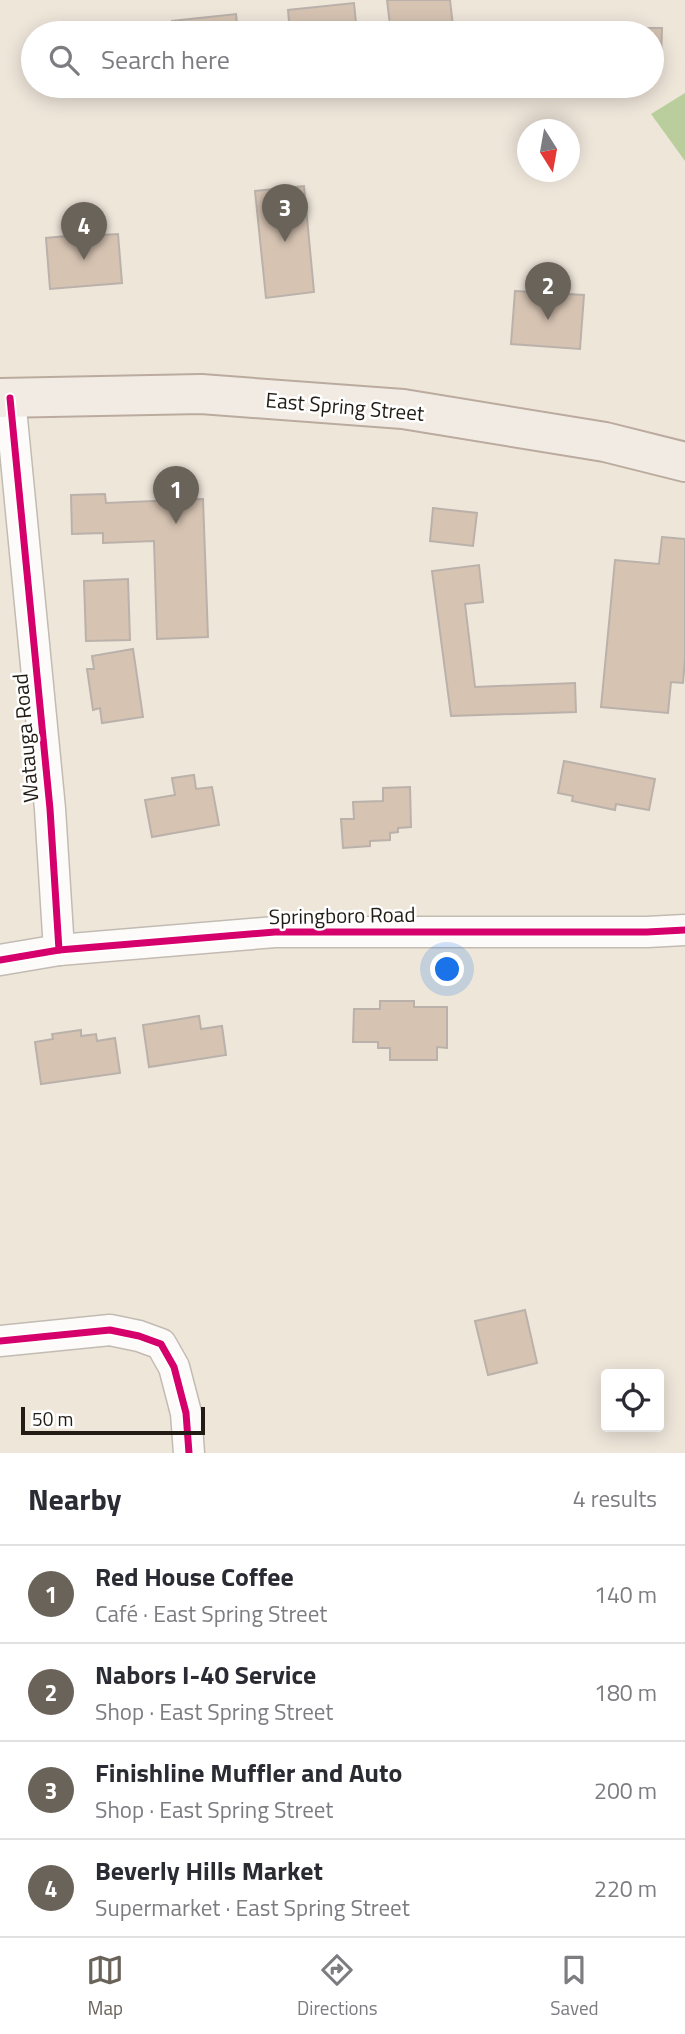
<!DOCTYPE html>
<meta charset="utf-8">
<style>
:root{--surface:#fff;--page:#f2f2f3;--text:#2b2b33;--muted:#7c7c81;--line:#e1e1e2;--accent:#6a6359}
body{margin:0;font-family:"Titillium Web",sans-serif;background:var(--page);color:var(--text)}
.controls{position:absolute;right:21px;bottom:21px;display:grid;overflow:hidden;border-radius:7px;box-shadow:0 4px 18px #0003}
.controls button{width:63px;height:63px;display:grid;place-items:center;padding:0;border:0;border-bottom:2px solid var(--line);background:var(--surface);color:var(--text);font:35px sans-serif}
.compass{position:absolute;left:517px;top:119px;width:63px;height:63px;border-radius:50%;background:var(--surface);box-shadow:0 4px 18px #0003;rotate:169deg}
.scale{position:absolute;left:21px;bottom:18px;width:184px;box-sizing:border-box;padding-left:7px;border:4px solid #221c14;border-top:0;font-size:19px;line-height:24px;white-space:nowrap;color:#221c14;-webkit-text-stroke:5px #fff;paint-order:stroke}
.you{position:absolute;left:448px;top:970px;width:24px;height:24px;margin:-18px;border:5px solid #fff;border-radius:50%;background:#1a73e8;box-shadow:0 0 0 10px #1a73e833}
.badge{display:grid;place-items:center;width:46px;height:46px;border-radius:50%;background:var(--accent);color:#fff;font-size:23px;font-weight:700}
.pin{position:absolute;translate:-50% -58px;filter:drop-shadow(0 2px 4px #0008)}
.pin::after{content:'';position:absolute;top:37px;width:24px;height:21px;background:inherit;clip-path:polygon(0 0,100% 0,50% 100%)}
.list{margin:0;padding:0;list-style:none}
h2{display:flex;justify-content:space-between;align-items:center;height:91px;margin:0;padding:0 28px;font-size:30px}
h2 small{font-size:23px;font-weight:400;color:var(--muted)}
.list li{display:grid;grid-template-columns:46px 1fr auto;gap:21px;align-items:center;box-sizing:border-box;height:98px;padding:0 28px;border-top:2px solid var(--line)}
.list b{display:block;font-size:26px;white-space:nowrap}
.list p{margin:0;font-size:23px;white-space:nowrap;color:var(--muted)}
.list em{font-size:23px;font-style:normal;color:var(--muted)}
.icon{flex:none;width:38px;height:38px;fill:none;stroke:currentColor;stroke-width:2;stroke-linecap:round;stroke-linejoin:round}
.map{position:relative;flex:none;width:685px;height:1453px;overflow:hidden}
.search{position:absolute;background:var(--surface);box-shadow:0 4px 18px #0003;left:21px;right:21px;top:21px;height:77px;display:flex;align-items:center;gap:18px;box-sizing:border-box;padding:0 24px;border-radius:38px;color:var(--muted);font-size:26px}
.sheet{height:483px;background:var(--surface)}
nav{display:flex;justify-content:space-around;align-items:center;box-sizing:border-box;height:98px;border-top:2px solid var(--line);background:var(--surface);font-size:19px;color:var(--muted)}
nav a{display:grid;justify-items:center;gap:4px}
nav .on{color:var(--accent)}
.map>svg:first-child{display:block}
.forest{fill:#bace9d}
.building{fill:#d6c3b2;stroke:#bab2aa;stroke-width:2}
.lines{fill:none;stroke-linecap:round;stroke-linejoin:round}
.minor-casing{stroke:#c2bbb2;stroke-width:33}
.primary-casing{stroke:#baab9e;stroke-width:42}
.minor{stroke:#fdfbf9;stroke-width:30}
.primary{stroke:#f2ebe4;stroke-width:38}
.cycleway-casing{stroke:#fff;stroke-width:11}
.cycleway{stroke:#d6006c;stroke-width:7}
.labels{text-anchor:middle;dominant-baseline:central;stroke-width:5;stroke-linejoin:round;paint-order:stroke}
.street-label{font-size:21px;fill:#221c14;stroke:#fff}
</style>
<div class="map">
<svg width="685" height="1453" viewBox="0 0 685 1453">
<rect width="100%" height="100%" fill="#efe6da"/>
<path class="forest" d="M685 93V161L651 114Z"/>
<g class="building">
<path d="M387 0H450L453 26 391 33Z"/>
<path d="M354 3 357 33H290L288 10Z"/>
<path d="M236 14 238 33H173L172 21Z"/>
<path d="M567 27V33H520V28Z"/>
<path d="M621 28H662L661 60H652V33H621Z"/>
<path d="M304 186 314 292 266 298 255 191Z"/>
<path d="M100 220 102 235 118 234 122 283 50 289 46 238 77 235 76 221Z"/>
<path d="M515 291 584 295 580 349 511 344Z"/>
<path d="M105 494 106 503 203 499 208 637 157 639 154 541 103 543V533L72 534 71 495Z"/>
<path d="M433 508 477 513 473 546 430 541Z"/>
<path d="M662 537 685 539V658L683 683 671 682 668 713 601 707 615 560 659 564Z"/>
<path d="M479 565 483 602 465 604 475 687 575 683 576 712 451 716 432 571Z"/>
<path d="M128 579 130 640 86 641 84 581Z"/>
<path d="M133 649 143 717 102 723 100 708 93 710 87 669H94L92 656Z"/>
<path d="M564 761 655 779 649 810 616 804 615 810 572 801 573 796 558 793Z"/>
<path d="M194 775 196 789 212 787 219 825 152 837 145 800 175 795 172 778Z"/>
<path d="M410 787 411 827 398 828V832L390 833V840L370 841V846L343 848 341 819H354L353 802 383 801V788Z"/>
<path d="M380 1001H414V1007H447V1048L437 1047V1060H390V1048H378V1042H353L354 1009H380Z"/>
<path d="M199 1016 201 1029 222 1026 226 1055 149 1067 143 1025Z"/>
<path d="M81 1030V1036L96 1034 97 1041 115 1038 120 1073 41 1084 35 1042 53 1039 52 1034Z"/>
<path d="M525 1310 537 1363 488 1375 475 1321Z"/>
</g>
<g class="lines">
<defs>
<g id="minor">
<path d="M10 398 50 809 59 950"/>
<path d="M0 960 59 950 275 932H647L685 930"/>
<path d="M0 1341 110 1330 139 1336 161 1344 174 1367 186 1413 189 1453"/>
</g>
<path id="primary" d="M0 398 201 394 403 409 605 442 685 462"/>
</defs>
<use href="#minor" class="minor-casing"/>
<use href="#primary" class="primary-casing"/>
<use href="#minor" class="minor"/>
<use href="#primary" class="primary"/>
<defs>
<g id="cycleway">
<path d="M10 398 50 809 59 950"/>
<path d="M0 960 59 950 275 932H647L685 930"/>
<path d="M0 1341 110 1330 139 1336 161 1344 174 1367 186 1413 189 1453"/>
</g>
</defs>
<use href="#cycleway" class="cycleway-casing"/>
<use href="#cycleway" class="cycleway"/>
</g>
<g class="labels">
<g class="street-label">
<text transform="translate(345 406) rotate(5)">East Spring Street</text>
<text transform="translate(25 738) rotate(-95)">Watauga Road</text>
<text transform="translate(342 915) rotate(-1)">Springboro Road</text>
</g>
</g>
</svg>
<div class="controls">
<button><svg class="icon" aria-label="locate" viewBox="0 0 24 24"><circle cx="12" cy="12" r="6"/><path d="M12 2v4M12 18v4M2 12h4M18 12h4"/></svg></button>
</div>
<svg class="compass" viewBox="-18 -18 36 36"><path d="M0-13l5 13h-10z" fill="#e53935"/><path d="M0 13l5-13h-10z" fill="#7c7c81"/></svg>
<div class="scale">50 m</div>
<div class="you"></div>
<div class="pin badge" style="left:176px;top:524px">1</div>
<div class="pin badge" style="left:548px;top:320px">2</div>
<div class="pin badge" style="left:285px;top:242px">3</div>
<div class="pin badge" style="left:84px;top:260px">4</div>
<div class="search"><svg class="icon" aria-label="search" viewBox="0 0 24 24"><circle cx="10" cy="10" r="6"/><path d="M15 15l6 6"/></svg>Search here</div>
</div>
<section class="sheet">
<h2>Nearby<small>4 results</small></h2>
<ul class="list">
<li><span class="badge">1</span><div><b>Red House Coffee</b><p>Café · East Spring Street</p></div><em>140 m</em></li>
<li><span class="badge">2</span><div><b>Nabors I-40 Service</b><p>Shop · East Spring Street</p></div><em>180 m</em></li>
<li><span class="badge">3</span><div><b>Finishline Muffler and Auto</b><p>Shop · East Spring Street</p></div><em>200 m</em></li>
<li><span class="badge">4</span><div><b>Beverly Hills Market</b><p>Supermarket · East Spring Street</p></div><em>220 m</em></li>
</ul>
</section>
<nav>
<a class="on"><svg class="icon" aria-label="map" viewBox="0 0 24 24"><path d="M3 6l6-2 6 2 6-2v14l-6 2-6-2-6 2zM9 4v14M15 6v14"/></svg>Map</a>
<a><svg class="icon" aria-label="directions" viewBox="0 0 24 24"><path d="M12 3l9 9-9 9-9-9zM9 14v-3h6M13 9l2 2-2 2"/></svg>Directions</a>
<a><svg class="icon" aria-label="saved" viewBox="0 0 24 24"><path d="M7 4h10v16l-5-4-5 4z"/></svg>Saved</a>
</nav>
